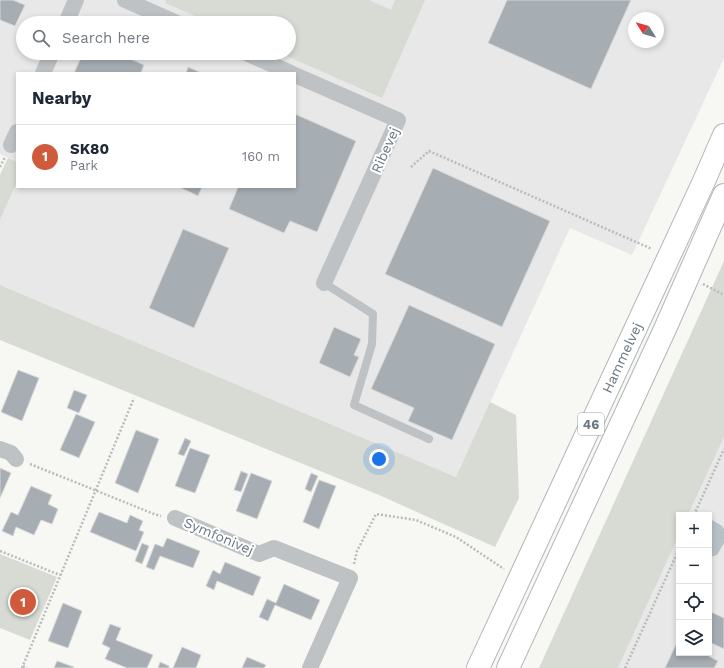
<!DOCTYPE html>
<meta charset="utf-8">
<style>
:root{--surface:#fff;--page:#f2f2f3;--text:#1f2937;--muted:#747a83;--line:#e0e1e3;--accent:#cf5a3c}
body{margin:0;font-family:"Work Sans",sans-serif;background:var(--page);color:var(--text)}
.controls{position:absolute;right:12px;bottom:12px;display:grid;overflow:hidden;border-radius:0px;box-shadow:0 2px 6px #0003}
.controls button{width:36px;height:36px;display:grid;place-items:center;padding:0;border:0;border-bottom:1px solid var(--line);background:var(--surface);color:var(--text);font:20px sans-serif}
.compass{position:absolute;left:628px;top:12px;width:36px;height:36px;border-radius:50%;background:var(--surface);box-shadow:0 2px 6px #0003;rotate:307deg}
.you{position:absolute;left:379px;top:459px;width:14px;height:14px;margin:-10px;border:3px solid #fff;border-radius:50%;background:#1a73e8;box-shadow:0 0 0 6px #1a73e833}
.badge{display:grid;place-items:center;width:26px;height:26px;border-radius:50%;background:var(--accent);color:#fff;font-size:13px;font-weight:700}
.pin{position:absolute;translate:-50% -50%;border:2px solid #fff;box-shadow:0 1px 4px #0006}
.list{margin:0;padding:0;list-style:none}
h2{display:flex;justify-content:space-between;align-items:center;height:52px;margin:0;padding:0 16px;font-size:17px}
h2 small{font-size:13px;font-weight:400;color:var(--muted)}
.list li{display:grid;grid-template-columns:26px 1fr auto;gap:12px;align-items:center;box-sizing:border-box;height:64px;padding:0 16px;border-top:1px solid var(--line)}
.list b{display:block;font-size:15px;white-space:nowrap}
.list p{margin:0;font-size:13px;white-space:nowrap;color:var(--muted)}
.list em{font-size:13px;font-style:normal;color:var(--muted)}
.icon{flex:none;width:22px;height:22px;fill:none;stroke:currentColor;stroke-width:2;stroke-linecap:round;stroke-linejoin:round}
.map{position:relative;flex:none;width:724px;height:668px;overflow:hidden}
.search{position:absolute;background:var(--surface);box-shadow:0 2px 6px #0003;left:16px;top:16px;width:280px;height:44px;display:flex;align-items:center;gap:10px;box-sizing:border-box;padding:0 14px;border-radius:22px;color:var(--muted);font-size:15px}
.panel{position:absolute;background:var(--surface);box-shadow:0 2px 6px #0003;left:16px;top:72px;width:280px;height:116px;border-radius:0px}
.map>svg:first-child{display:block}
.built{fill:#e7e8e7;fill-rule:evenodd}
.green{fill:#d7dbd4}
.water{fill:#b8c2c6}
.building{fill:#a6adb3;stroke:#d8d8d7}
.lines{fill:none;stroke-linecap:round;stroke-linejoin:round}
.primary-casing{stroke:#b2b6b9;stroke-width:24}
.path{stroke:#b8bbbd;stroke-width:2.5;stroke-dasharray:2 2;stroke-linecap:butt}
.service{stroke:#bec2c5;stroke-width:8}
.minor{stroke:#bec2c5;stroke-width:16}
.primary{stroke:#fff;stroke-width:22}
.labels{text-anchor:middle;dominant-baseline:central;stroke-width:4;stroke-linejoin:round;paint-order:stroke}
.shield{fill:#fff;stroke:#96a0a8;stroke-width:1}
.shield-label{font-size:13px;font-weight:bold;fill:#697782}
.street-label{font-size:14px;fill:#697782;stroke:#fff}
</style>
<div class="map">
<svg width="724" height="668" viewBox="0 0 724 668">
<rect width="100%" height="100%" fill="#f7f7f4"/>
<g class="built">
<path d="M0 0H724V58L632 255 570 228 456 477 0 285V220L17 182V187H295V73H17V162L0 154ZM634 18H658V42H634ZM23 23H289V53H23Z"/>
<path d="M724 437V668H618L679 535V653H709V515H688Z"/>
</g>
<g class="green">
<path d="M166 0H369L391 10 395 0H425L382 98 280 53H289V23H212L165 3Z"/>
<path d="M8 158 17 162V182L0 220V175Z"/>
<path d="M724 261V437L688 515H679V535L618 668H539Z"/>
<path d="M0 285 456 477 490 402 516 415 519 498 495 547 379 495 0 340Z"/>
<path d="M0 554 57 577 30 640 0 628Z"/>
</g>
<path class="water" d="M712 520 722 526 724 529V543L717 555 709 557V521Z"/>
<g class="building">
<path d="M0 0H13L25 5 15 26 0 20Z"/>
<path d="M507 0H631L591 89 488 43Z"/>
<path d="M83 53H125L124 56 144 65 141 73H74Z"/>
<path d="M188 67 202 73H186Z"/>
<path d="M295 114 356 141 317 232 290 221 284 233 229 209 238 187H295Z"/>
<path d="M433 168 550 221 502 327 385 274Z"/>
<path d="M179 187H202L198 196Z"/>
<path d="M183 229 229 248 194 328 149 308Z"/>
<path d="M409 305 495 344 452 440 408 421 414 408 371 389Z"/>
<path d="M334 327 361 339 354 355 359 357 350 377 319 363Z"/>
<path d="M18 370 39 378 22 421 1 412Z"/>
<path d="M74 390 87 395 79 413 67 408Z"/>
<path d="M76 414 95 422 79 458 60 450Z"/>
<path d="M136 430 159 439 138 493 115 483Z"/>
<path d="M185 438 191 441 184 456 178 454Z"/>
<path d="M190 448 210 455 195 493 175 486Z"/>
<path d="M0 468 11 473 0 498Z"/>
<path d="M241 471 248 474 241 492 234 490Z"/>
<path d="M251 473 272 481 257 519 236 511Z"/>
<path d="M311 473 318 476 311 492 305 489Z"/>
<path d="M319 480 336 486 319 529 303 522Z"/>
<path d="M31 486 52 495 48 504 58 509 52 524 41 520 34 535 16 527 13 536 2 531 11 512 18 515Z"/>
<path d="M99 512 127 523 130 515 143 521 139 530 144 532 136 551 90 532Z"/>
<path d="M167 538 200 551 193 568 160 556 154 570 146 567 155 544 163 547Z"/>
<path d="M142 543 149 546 142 564 135 561Z"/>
<path d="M225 562 261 577 253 596 217 581 214 590 206 586 213 570 220 574Z"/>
<path d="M284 584 320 600 311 620 275 605 268 621 259 617 267 599 276 603Z"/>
<path d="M63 603 82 611 68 648 48 641Z"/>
<path d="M709 611 724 618V649L709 642Z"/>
<path d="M110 624 121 628 116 640 153 655 147 668H127L105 659 110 648 102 644Z"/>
<path d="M679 638V653H703L718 661 714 668H665Z"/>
<path d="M182 647 201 655 196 668H173Z"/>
<path d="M247 657 266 665 264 668H242Z"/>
<path d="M57 661 74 667 73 668H54Z"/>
<path d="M160 662 169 666V668H158Z"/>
</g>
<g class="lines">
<defs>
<g id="primary">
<path id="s1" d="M478 668 704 181 724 135"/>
<path d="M508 668 665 329 724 195"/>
</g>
</defs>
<use href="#primary" class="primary-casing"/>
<g class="path">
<path d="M0 167 5 157"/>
<path d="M411 167 429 151 652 249"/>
<path d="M703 284 724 295"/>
<path d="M30 464 154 514 161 516"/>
<path d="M694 515 724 449"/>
<path d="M0 551 60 575"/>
<path d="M354 564 357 551 376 514 416 520 456 537 504 569"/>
<path d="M23 666 27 668"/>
<path d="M22 668 134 398"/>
<path d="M625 668 679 549"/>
</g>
<path class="service" d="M324 283 373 314 372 344 354 405 429 439"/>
<g class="minor">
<path d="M125 0 177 23"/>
<path d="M66 23 76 0"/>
<path d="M246 53 291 73"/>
<path d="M43 73 52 53"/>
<path d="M295 75 398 120 324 283"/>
<path d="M11 145 17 132"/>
<path d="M0 449 11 453 16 459"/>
<path d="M175 518 259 554 274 548 350 578 310 668"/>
</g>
<use href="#primary" class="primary"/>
</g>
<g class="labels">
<rect class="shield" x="578" y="413" width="26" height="22" rx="3"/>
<g class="shield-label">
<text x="591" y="424">46</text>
</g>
<g class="street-label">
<text transform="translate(385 150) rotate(-66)">Ribevej</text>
<text stroke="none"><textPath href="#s1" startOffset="342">Hammelvej</textPath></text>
<text transform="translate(219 536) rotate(23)">Symfonivej</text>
</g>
</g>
</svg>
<div class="controls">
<button>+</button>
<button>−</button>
<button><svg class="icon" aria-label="locate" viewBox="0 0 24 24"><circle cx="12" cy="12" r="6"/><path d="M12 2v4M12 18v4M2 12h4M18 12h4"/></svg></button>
<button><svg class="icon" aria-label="layers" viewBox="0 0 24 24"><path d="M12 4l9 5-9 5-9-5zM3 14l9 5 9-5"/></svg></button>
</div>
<svg class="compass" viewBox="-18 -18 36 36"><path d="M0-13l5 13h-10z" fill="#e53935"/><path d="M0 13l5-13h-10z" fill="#747a83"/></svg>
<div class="you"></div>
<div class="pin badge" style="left:23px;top:602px">1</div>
<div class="search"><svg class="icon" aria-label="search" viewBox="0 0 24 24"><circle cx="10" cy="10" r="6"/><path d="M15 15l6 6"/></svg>Search here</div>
<section class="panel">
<h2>Nearby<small></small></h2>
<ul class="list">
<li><span class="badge">1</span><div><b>SK80</b><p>Park</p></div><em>160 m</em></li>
</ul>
</section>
</div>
